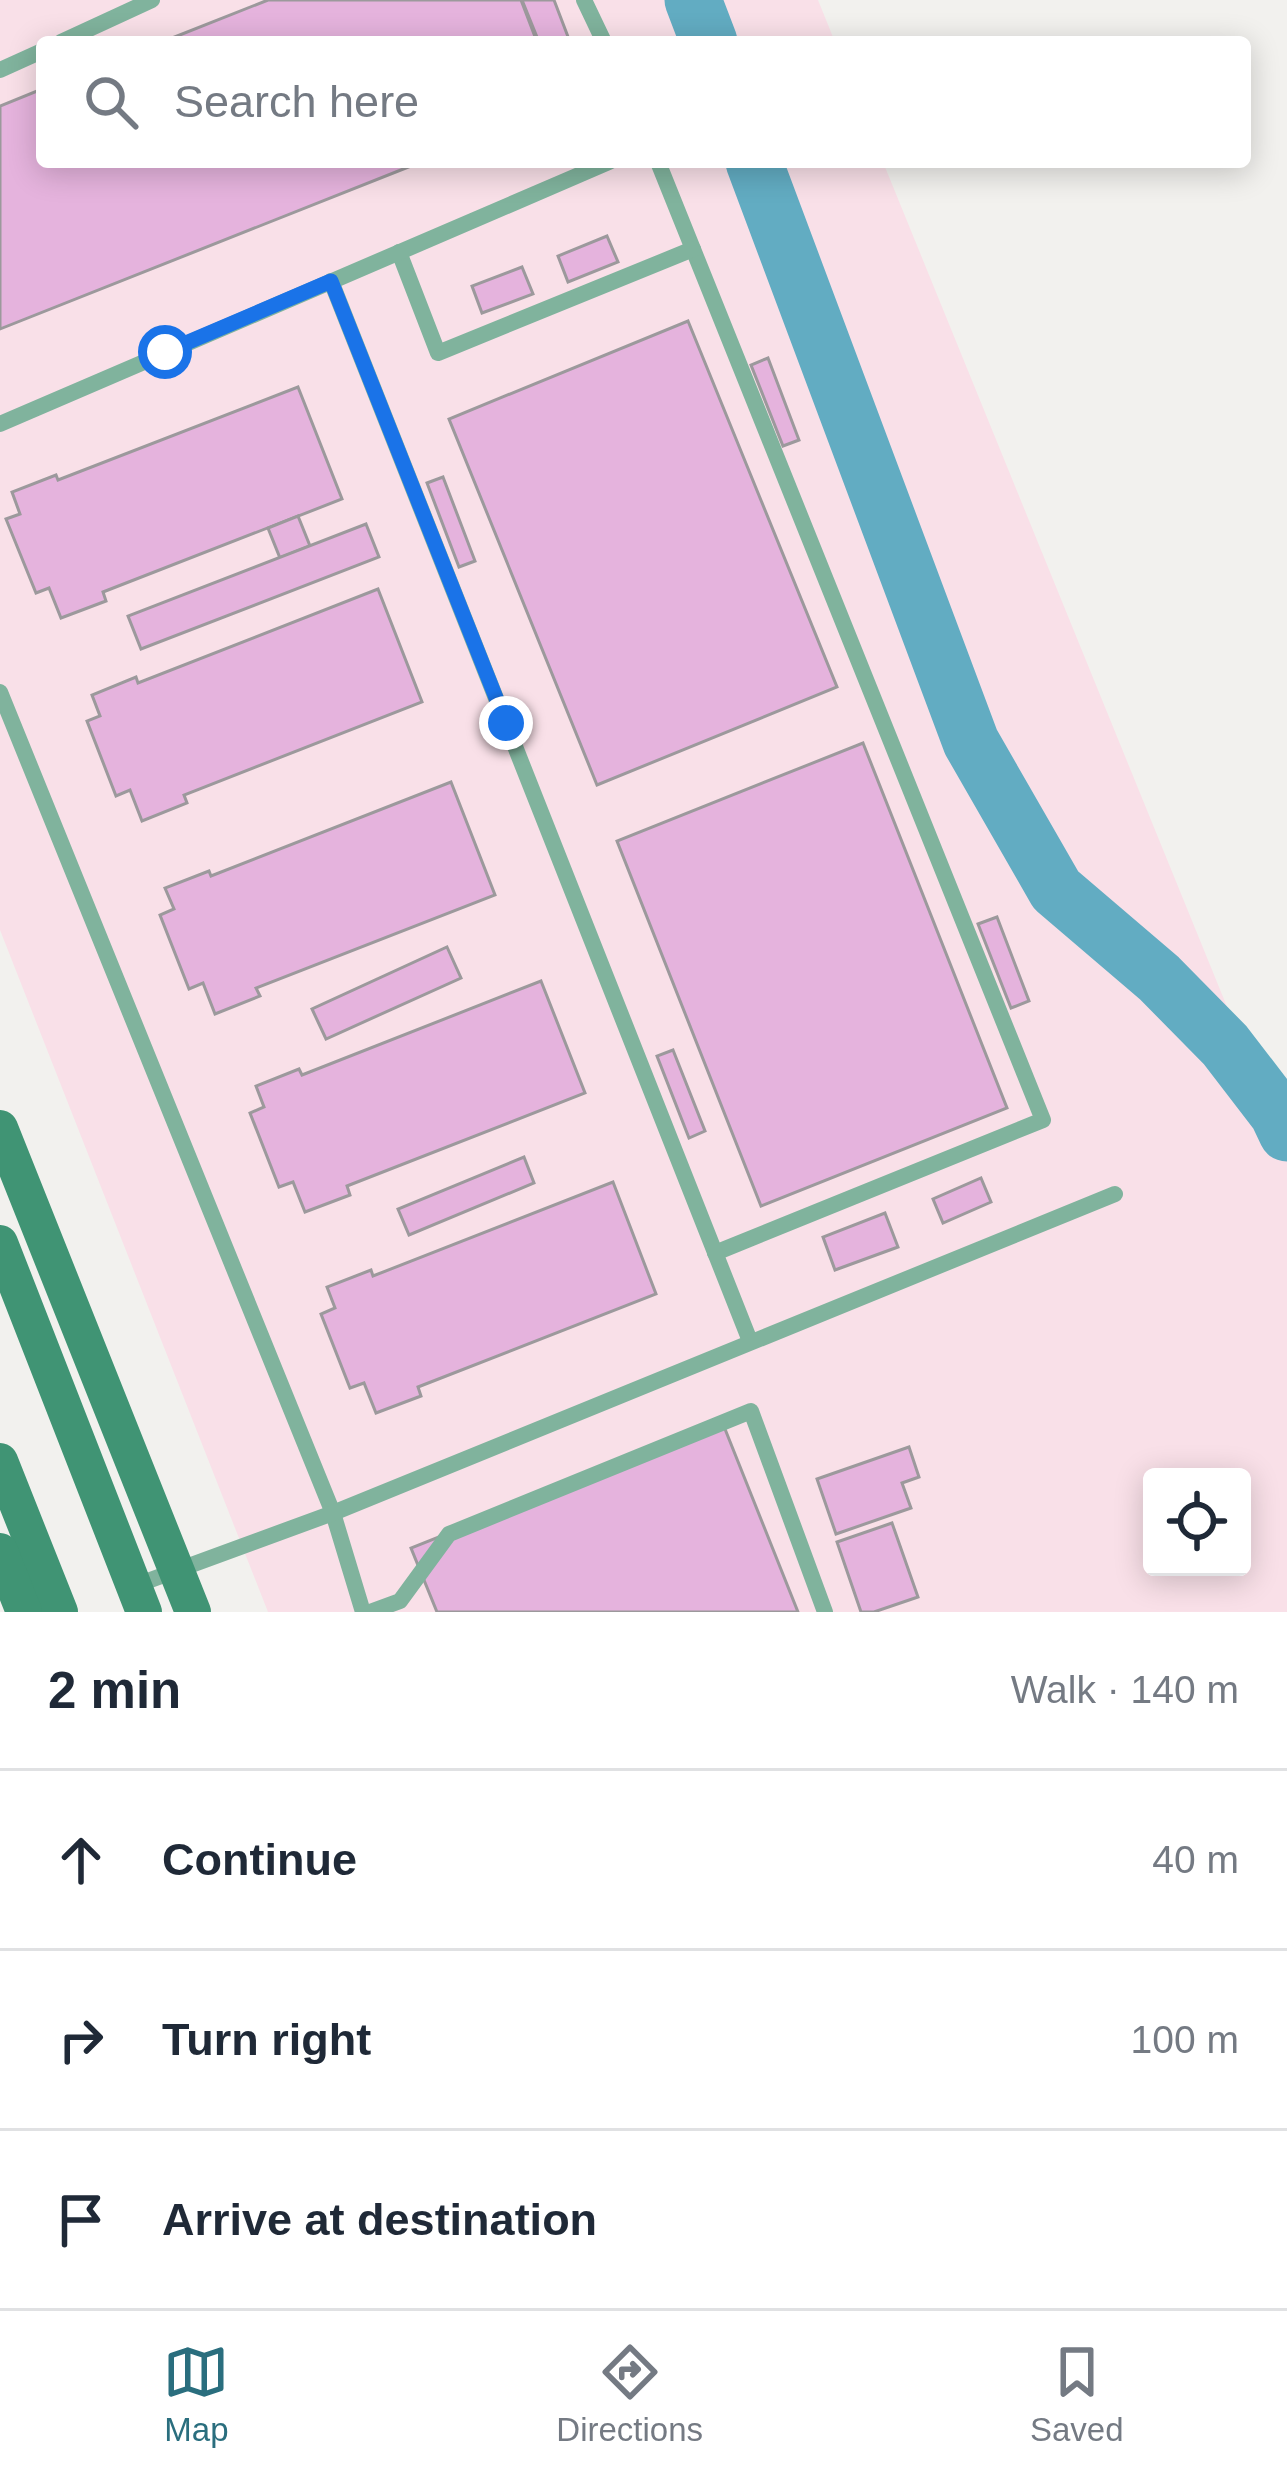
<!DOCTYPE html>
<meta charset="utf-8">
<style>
:root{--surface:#fff;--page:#f6f6f7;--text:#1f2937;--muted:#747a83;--line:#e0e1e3;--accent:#2a6e7e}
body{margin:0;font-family:Arial,sans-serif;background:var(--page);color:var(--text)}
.controls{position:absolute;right:36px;bottom:36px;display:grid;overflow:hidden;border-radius:12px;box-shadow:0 6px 30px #0003}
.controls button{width:108px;height:108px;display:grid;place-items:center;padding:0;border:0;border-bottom:3px solid var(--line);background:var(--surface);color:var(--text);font:60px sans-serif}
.stop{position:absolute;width:36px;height:36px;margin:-27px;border:9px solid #1a73e8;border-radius:50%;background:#fff}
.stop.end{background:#1a73e8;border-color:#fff;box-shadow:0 3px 12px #0008}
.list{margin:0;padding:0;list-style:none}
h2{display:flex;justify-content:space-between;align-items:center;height:156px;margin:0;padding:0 48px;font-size:51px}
h2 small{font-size:39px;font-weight:400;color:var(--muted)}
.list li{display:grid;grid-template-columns:78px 1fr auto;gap:36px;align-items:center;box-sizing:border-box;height:180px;padding:0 48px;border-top:3px solid var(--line)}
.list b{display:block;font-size:45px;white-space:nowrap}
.list em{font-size:39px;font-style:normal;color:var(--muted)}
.icon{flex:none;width:66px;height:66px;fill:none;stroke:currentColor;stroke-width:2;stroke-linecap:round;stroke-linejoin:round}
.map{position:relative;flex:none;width:1287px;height:1612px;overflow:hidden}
.search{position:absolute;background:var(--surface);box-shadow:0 6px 30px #0003;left:36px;right:36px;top:36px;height:132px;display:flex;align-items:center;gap:30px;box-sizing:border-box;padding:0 42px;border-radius:12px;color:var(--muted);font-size:45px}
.sheet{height:696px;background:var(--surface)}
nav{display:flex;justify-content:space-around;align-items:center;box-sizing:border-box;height:168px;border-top:3px solid var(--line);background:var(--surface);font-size:33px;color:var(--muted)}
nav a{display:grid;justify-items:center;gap:6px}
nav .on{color:var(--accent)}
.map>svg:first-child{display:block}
.industrial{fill:#f9e0e8;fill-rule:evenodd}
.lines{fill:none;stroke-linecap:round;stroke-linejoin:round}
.river{stroke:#62acc2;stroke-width:57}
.building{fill:#e5b3dd;stroke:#9c999c;stroke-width:3}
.lane{stroke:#80b39d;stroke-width:16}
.secondary{stroke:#409474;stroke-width:36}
.route{stroke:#1a73e8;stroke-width:15}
</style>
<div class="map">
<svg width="1287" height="1612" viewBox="0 0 1287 1612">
<rect width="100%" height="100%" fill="#f2f1ee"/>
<path class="industrial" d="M0 0H818L835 42H42V162H883L1287 1154V1612H268L0 930ZM1152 1477H1242V1567H1152Z"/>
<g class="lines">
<g class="river">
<path d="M693 0 709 42"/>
<path d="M754 162 971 742 1056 890 1159 978 1225 1045 1278 1114 1287 1133"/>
</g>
</g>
<g class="building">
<path d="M268 0H521L537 42H162Z"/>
<path d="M522 0H554L570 42H539Z"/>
<path d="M42 89V162H421L0 329V106Z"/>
<path d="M607 236 618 262 568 282 558 256Z"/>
<path d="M522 267 533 294 482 313 472 286Z"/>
<path d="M688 321 837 687 597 785 449 419Z"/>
<path d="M768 358 799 440 783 446 751 365Z"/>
<path d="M298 387 342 499 103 592 106 601 61 618 49 588 36 593 6 519 20 514 12 492 56 475 58 480Z"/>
<path d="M443 477 475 561 459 567 427 483Z"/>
<path d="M298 516 310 546 280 558 268 528Z"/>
<path d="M366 524 379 557 141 649 128 616Z"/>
<path d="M378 589 422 702 184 795 187 803 142 821 130 790 116 796 87 721 100 716 92 695 136 677 138 683Z"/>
<path d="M863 743 1007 1108 761 1206 617 841Z"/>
<path d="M451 782 495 895 256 988 260 996 215 1014 203 983 189 989 160 915 174 909 165 888 209 871 211 876Z"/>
<path d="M997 917 1029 1001 1011 1008 978 924Z"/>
<path d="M447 947 461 978 326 1039 312 1009Z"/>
<path d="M541 981 585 1093 347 1186 350 1195 305 1212 293 1182 279 1187 250 1113 264 1107 256 1086 299 1069 302 1075Z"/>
<path d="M673 1050 705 1131 689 1138 657 1056Z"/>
<path d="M524 1157 534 1183 409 1235 398 1209Z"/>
<path d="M981 1178 991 1202 943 1223 933 1199Z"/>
<path d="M613 1182 656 1294 418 1387 421 1396 376 1413 364 1383 350 1388 321 1314 335 1308 327 1287 371 1270 373 1276Z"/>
<path d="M885 1213 898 1247 835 1270 823 1237Z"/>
<path d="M723 1424 798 1612H437L411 1548Z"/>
<path d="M909 1447 919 1477 902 1483 911 1508 836 1534 817 1479Z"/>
<path d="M892 1523 918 1597 874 1612H861L837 1542Z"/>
</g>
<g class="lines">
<g class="lane">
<path d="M584 0 604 42"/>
<path d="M61 42 152 0"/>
<path d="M0 70 42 51"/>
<path d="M658 162 1043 1120 715 1253"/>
<path d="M399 252 438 353 693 249"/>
<path d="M331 281 750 1341"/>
<path d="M0 424 609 162"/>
<path d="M0 692 333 1513 363 1612"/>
<path d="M134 1586 333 1513 1115 1194"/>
<path d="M370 1612 400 1601 449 1534 751 1411 825 1612"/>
</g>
<g class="secondary">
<path d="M0 1128 193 1612"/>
<path d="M0 1243 144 1612"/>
<path d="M0 1461 60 1612"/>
<path d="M0 1551 24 1612"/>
</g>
</g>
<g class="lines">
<path class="route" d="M165 352 331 281 506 723"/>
</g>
</svg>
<div class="controls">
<button><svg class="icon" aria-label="locate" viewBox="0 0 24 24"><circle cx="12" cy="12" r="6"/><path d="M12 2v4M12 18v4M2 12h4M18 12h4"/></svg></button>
</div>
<div class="stop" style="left:165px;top:352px"></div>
<div class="stop end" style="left:506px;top:723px"></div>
<div class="search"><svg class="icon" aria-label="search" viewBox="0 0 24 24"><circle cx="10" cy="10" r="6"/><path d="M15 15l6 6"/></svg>Search here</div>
</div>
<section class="sheet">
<h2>2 min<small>Walk · 140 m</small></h2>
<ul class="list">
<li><svg class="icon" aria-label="ahead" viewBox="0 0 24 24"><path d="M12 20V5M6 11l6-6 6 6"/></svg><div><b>Continue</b></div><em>40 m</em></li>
<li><svg class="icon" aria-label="right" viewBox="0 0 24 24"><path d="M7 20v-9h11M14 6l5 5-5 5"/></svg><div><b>Turn right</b></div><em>100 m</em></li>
<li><svg class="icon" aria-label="arrive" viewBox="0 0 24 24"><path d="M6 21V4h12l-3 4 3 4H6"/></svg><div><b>Arrive at destination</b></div></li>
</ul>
</section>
<nav>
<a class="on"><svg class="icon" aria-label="map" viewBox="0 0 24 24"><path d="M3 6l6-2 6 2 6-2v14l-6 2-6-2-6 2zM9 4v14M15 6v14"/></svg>Map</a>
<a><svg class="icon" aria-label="directions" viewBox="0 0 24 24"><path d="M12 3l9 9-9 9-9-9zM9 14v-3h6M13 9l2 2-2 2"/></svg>Directions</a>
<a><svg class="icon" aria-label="saved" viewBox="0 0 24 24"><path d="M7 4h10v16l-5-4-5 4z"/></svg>Saved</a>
</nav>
